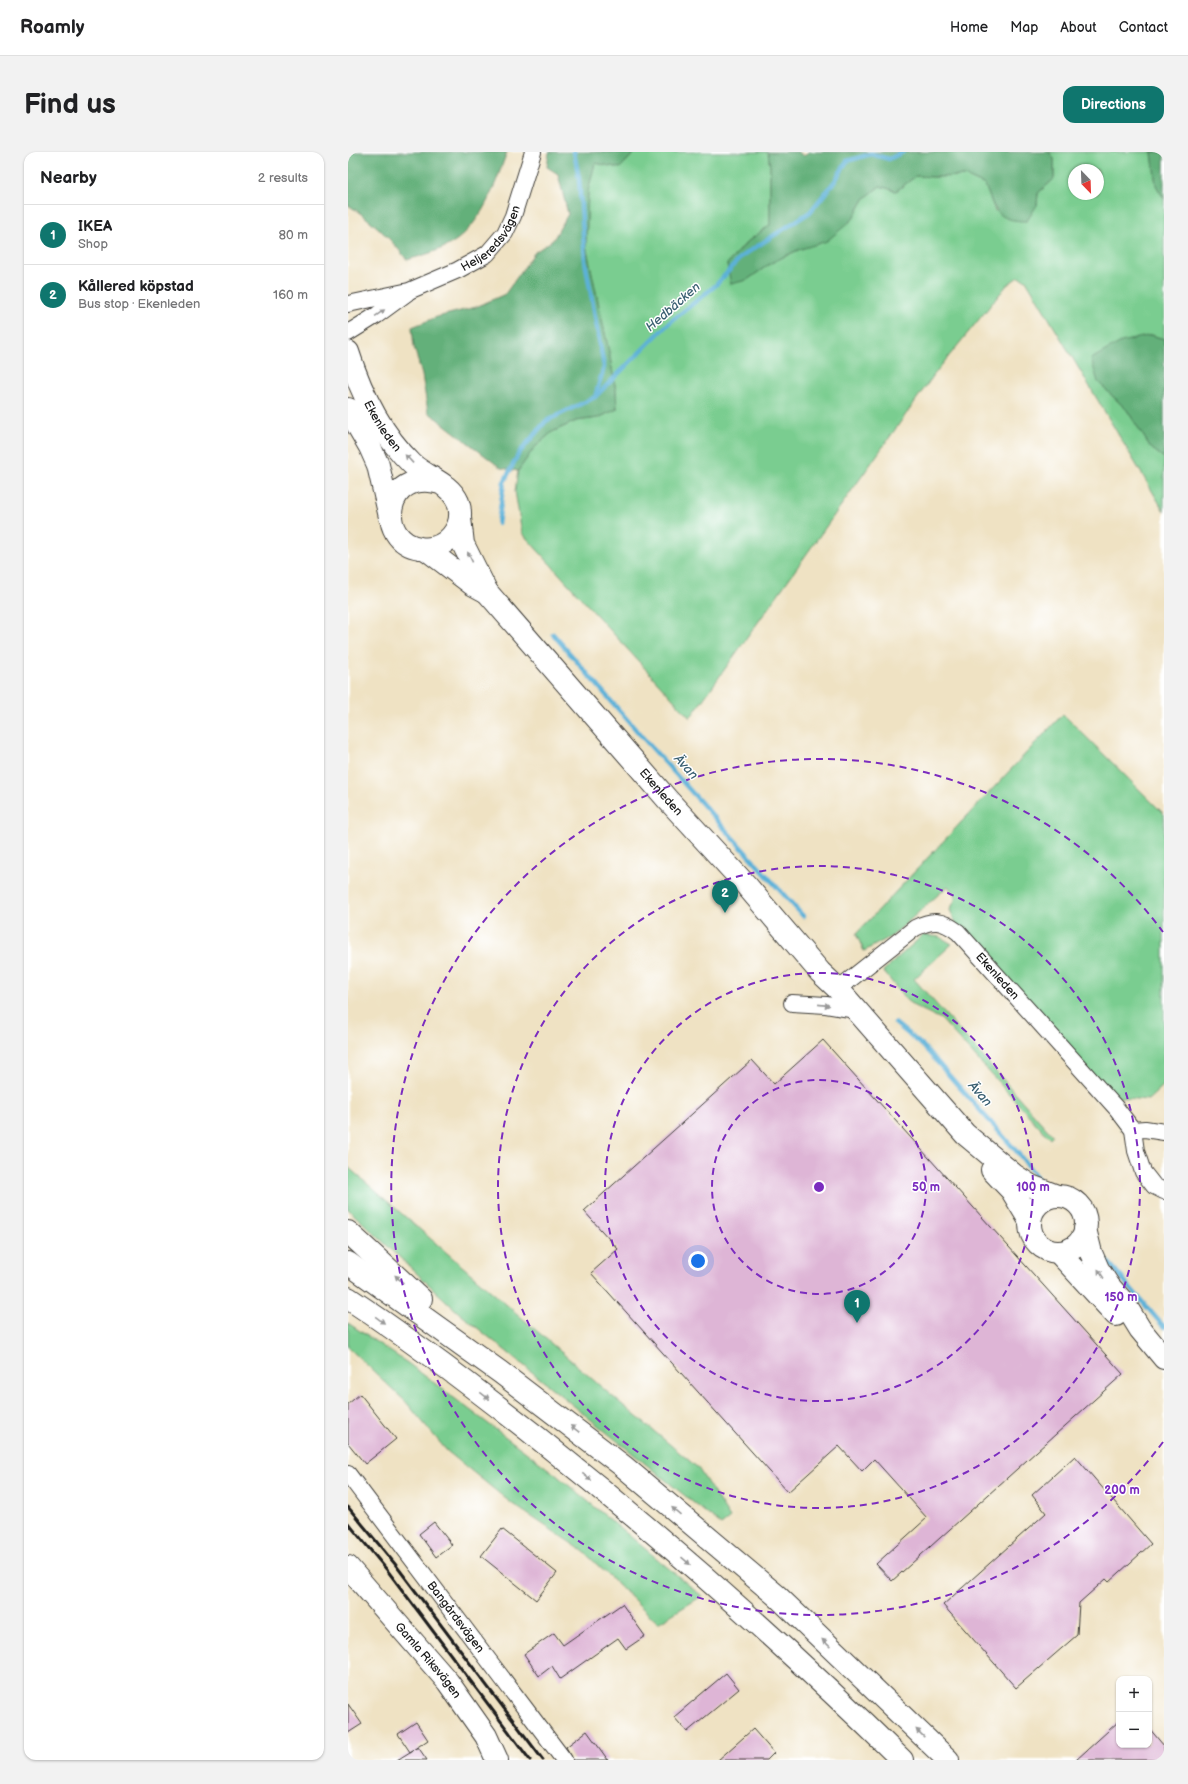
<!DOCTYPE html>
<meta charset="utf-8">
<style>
:root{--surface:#fff;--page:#f2f2f2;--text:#202124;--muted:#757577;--line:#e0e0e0;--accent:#0f766e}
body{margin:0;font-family:"Balsamiq Sans",sans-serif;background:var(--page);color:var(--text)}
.controls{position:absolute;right:12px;bottom:12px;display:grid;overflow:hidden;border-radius:8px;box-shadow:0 1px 3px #0004}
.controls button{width:36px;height:36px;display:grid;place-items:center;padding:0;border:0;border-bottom:1px solid var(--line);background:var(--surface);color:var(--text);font:20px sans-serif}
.compass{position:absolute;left:720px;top:12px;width:36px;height:36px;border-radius:50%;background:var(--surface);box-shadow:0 1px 3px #0004;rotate:157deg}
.you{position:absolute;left:350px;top:1109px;width:14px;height:14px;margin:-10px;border:3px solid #fff;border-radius:50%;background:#1a73e8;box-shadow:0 0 0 6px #1a73e833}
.badge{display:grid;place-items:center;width:26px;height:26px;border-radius:50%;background:var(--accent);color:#fff;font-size:13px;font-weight:700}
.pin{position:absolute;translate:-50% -33px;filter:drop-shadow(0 1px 2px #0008)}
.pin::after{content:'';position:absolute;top:21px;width:14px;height:12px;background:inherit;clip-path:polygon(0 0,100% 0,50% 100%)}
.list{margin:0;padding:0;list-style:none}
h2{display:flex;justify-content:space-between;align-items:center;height:52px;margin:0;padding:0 16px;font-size:17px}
h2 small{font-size:13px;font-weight:400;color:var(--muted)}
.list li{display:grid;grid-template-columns:26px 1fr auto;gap:12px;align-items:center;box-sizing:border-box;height:60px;padding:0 16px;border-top:1px solid var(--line)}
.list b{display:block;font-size:15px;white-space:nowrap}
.list p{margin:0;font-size:13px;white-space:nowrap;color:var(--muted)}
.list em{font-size:13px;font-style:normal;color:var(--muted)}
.map{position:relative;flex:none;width:816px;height:1608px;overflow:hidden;border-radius:12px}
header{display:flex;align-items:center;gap:24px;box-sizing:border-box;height:56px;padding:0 20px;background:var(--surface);border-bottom:1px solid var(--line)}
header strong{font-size:19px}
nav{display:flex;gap:22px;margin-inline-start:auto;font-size:14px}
.intro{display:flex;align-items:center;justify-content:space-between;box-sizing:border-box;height:96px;padding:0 24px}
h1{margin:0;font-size:28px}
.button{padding:10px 18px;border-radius:12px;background:var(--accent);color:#fff;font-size:14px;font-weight:700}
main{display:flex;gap:24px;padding:0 24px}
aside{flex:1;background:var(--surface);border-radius:12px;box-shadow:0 1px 3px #0004}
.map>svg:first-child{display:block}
.green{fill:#7acd90;stroke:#4b7456;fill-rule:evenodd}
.forest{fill:#63b07a;stroke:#40664b}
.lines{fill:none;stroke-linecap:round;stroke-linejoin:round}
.stream{stroke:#5cb1d8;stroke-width:4.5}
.building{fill:#deb5d6}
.street-casing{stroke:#3c3a35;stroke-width:18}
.secondary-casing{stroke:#3c3a35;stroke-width:24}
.highway-casing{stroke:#3c3a35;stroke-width:24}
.street{stroke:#fff;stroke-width:16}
.secondary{stroke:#fff;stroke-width:22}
.highway{stroke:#fff;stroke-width:22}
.rail{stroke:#1c1c1c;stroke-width:3}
.oneway{fill:#999}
.ring{fill:none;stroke:#7b2cbf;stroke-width:2;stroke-dasharray:7 5}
.labels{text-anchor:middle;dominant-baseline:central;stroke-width:3;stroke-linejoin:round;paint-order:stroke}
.street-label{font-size:12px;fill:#1c1c1c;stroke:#fff}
.water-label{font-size:13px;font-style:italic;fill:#395f71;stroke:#fff}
.centre{fill:#7b2cbf;stroke:#fff;stroke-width:2}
.ring-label{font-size:12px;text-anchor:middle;font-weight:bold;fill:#7b2cbf;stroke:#fff;stroke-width:3;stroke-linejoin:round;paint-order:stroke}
</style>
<header>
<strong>Roamly</strong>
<nav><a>Home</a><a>Map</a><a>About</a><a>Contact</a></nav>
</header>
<div class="intro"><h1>Find us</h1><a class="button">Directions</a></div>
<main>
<aside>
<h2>Nearby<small>2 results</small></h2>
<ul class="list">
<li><span class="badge">1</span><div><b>IKEA</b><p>Shop</p></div><em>80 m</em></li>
<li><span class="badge">2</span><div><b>Kållered köpstad</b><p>Bus stop · Ekenleden</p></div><em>160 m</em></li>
</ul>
</aside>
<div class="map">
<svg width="816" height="1608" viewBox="0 0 816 1608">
<rect width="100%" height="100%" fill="#fff"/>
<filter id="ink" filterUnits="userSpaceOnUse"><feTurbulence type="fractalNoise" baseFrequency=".025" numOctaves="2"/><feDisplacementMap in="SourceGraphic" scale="8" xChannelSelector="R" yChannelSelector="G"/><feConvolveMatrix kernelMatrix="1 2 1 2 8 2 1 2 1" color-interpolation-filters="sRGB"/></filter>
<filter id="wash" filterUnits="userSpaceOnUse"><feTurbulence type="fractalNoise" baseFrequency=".012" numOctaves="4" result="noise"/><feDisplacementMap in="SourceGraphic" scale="16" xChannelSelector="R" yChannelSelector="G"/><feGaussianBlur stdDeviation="0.9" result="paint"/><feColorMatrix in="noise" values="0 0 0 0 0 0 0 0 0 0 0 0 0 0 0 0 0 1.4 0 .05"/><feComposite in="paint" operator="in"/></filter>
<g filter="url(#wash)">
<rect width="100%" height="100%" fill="#efe2c3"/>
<g class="green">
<path d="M287 0H420L422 15V73L399 90 379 112 383 131 399 128 423 111 450 98 505 67 516 47 532 34 548 39 568 24 587 25 617 24 637 33 647 59 689 53 690 41 706 27V7L701 0H804L808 33 816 47V187L803 183 750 230 779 258 803 296 816 306V359L678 128 670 125 659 133 588 220 342 566 174 381 167 339 170 319 186 296 204 280 228 269 250 266 269 257 268 239 261 200 238 94 240 39 247 11 272 16ZM726 18H750V42H726Z"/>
<path d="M715 562 816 662V933L800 948 759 944 608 771 602 758 608 746 600 734 544 784 516 799 508 782Z"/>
<path d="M575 783 592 785 604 792 566 827 705 984 702 987 593 867 566 854 556 845 535 819Z"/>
<path d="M0 1015 258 1239 350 1316 382 1366 373 1373 111 1161 0 1057Z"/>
<path d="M0 1171 61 1212 207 1322 354 1444 310 1471 235 1399 163 1351 99 1299 58 1250 0 1195Z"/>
</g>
<g class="forest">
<path d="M0 0H159C147 32 138 64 110 87 96 98 76 103 59 108 42 86 24 68 0 53Z"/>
<path d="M201 0H287L272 16 247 11 240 39 238 94 261 200 268 239 269 257 250 266 228 269 204 280 186 296 170 319 153 316 80 260 74 223 66 195 64 175 89 165 128 155 157 142 187 100 205 88 220 62 210 22 199 15Z"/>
<path d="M420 0H450L456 4 460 0H701L706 7V27L690 41 689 53 679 69C649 69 647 59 637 33L617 24 587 25 568 24 548 39 532 34 516 47 505 67 479 89 450 98 423 111 399 128 383 132 379 112 399 90 422 73V15Z"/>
<path d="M804 0H816V47L808 33Z"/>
<path d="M803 183 816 187V306L803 296 779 258 750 230 743 207 773 190Z"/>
</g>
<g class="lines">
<g class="stream">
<path d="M226 0 231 27 237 109 256 215 247 245"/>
<path d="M150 372 156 330 171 301 198 269 247 245 321 171 368 133 394 104 462 60 487 29 499 9 523 2 541 7 555 0"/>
<path d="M205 482 296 587 455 764"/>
<path d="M547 871 575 894 670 1001 690 1027"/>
<path d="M755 1104 816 1175"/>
</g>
</g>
<g id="blocks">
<g class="building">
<path d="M475 888 775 1222 544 1429 528 1412 579 1366 526 1307 514 1319 491 1294 440 1340 243 1121 270 1097 236 1059 404 908 426 932Z"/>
<path d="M12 1242 48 1287 17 1312 0 1291V1252Z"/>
<path d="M727 1304 803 1392 761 1430 758 1427 731 1451 729 1483 668 1536 595 1453 698 1361 684 1343Z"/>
<path d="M86 1370 104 1393 88 1405 71 1382Z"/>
<path d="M154 1377 209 1421 188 1448 133 1404Z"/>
<path d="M274 1452 297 1484 278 1497 270 1486 212 1527 204 1514 191 1524 176 1502 206 1481 215 1493Z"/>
<path d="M378 1521 391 1537 339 1580 326 1565Z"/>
<path d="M0 1552 14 1572 0 1581Z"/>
<path d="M771 1569V1593H801V1576L816 1594V1608H728Z"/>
<path d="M68 1570 80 1588 62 1600 50 1582Z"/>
<path d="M405 1577 426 1601 419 1608H370Z"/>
<path d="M239 1579 260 1608H226L225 1607 218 1595Z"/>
<path d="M70 1595 79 1608H49Z"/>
</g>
</g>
</g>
<g filter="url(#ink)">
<use href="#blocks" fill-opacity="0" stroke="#3c3a35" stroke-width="1"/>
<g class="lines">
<defs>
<g id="street">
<path id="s1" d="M0 152 61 139 110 118 139 102 157 81 165 64 185 0"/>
<path d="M0 181 29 163 59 141"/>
<path id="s2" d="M490 837 567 776C585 767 594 768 610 780L769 957 785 978 788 999 795 1020 806 1034 816 1039"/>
<path d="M444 851 478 853 508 858"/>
<path d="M785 978 797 977 816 980"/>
<path id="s3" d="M0 1322 216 1608"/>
</g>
<g id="secondary">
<path id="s4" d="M0 200C13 241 32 281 64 312 78 325 102 331 110 350 119 375 97 400 72 396 27 390 35 315 92 331"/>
<path d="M0 257 22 295 30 313 42 365"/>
<path id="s5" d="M112 366 115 392 139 440 319 647 398 733 472 820 490 837 617 982 666 1023 683 1034 709 1044"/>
<path d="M78 397 124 432 139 440"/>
<path d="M644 1018 664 1039 682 1069"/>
<circle cx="710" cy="1072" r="28"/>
<path d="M737 1077 743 1101 750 1117 761 1134 776 1151 792 1177 816 1206"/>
<path d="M710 1100 768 1163"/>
<path id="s6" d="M0 1415 100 1530 138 1584 149 1608"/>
</g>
<g id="highway">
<path d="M0 1080 73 1147"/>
<path d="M0 1111 152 1220 275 1314 429 1444 600 1608"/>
<path d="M0 1146C65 1189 128 1237 190 1286 317 1387 438 1494 554 1608"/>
</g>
</defs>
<use href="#street" class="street-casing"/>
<use href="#secondary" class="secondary-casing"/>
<use href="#highway" class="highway-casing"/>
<use href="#street" class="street"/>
<use href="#secondary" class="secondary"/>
<use href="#highway" class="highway"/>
<g class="rail">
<path d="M0 1355 47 1412 195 1608"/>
<path d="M0 1371 39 1418 182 1608"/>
</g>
</g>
<defs><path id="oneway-solid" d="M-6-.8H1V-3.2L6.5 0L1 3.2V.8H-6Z"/></defs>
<g class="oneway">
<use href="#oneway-solid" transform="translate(32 161) rotate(-35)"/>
<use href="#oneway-solid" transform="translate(61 307) rotate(-133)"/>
<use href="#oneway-solid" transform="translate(122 405) rotate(-116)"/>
<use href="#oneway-solid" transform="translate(476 853) rotate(6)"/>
<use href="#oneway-solid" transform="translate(753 1122) rotate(-123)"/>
<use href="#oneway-solid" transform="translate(51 1127) rotate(-137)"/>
<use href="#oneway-solid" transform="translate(32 1168) rotate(36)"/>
<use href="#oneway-solid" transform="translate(137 1244) rotate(38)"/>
<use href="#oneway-solid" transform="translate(227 1277) rotate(-143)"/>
<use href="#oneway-solid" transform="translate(239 1325) rotate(38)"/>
<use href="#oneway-solid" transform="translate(328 1359) rotate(-139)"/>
<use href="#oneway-solid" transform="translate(338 1409) rotate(41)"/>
<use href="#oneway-solid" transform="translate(478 1491) rotate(-137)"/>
<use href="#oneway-solid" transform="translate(572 1581) rotate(-136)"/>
</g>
</g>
<g class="ring">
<circle cx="471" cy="1035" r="107"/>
<circle cx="471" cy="1035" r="214"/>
<circle cx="471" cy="1035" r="321"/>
<path d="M815 1290A428 428 0 1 1 815 780"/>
</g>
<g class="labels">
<g class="street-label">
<text stroke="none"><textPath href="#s1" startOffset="163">Heljeredsvägen</textPath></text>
<text stroke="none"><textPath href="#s4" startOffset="82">Ekenleden</textPath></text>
<text stroke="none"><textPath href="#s5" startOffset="345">Ekenleden</textPath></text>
<text stroke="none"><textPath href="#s2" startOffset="204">Ekenleden</textPath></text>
<text stroke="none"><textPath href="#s3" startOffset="179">Bangårdsvägen</textPath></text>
<text stroke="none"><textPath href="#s6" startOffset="123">Gamla Riksvägen</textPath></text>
</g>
<g class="water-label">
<text transform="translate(325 155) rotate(-41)">Hedbäcken</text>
<text transform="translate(338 615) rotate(48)">Ävan</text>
<text transform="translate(632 942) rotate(49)">Ävan</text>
</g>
</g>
<circle cx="471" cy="1035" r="6" class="centre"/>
<g class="ring-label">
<text x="578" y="1039">50 m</text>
<text x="685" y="1039">100 m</text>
<text x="773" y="1149">150 m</text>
<text x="774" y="1342">200 m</text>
</g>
</svg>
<div class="controls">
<button>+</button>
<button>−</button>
</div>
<svg class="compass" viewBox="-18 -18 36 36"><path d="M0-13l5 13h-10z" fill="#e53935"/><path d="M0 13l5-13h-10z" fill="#757577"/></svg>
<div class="you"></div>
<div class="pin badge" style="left:509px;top:1171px">1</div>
<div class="pin badge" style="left:377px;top:761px">2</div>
</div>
</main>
